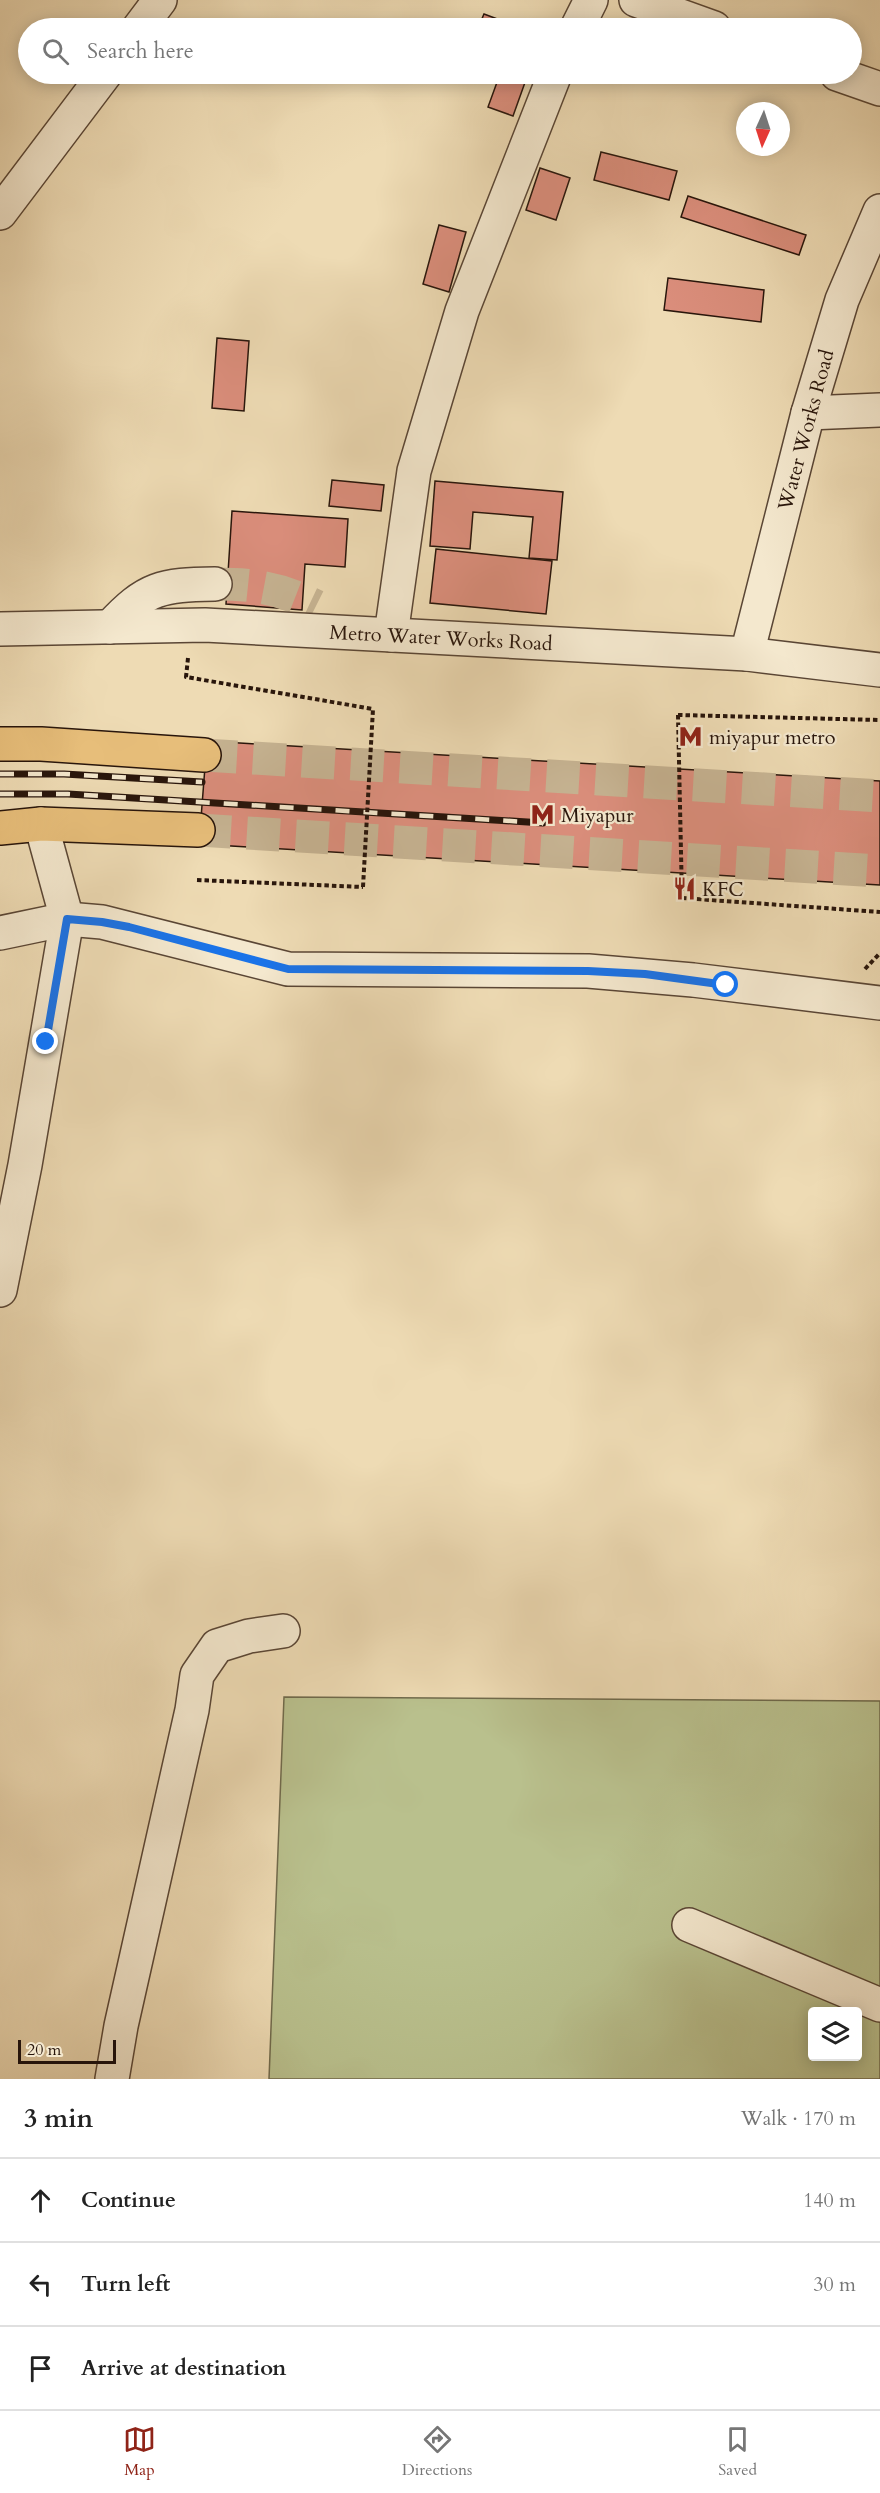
<!DOCTYPE html>
<meta charset="utf-8">
<style>
:root{--surface:#fff;--page:#f6f6f6;--text:#222;--muted:#767676;--line:#e0e0e0;--accent:#8f2418}
body{margin:0;font-family:Cardo,serif;background:var(--page);color:var(--text)}
.controls{position:absolute;right:18px;bottom:18px;display:grid;overflow:hidden;border-radius:6px;box-shadow:0 3px 15px #0003}
.controls button{width:54px;height:54px;display:grid;place-items:center;padding:0;border:0;border-bottom:2px solid var(--line);background:var(--surface);color:var(--text);font:30px sans-serif}
.compass{position:absolute;left:736px;top:102px;width:54px;height:54px;border-radius:50%;background:var(--surface);box-shadow:0 3px 15px #0003;rotate:183deg}
.scale{position:absolute;left:18px;bottom:15px;width:98px;box-sizing:border-box;padding-left:6px;border:3px solid #28150b;border-top:0;font-size:16px;line-height:21px;white-space:nowrap;color:#28150b;-webkit-text-stroke:4px #f4e8ce;paint-order:stroke}
.stop{position:absolute;width:18px;height:18px;margin:-14px;border:4px solid #1a73e8;border-radius:50%;background:#fff}
.stop.end{background:#1a73e8;border-color:#fff;box-shadow:0 2px 6px #0008}
.list{margin:0;padding:0;list-style:none}
h2{display:flex;justify-content:space-between;align-items:center;height:78px;margin:0;padding:0 24px;font-size:26px}
h2 small{font-size:20px;font-weight:400;color:var(--muted)}
.list li{display:grid;grid-template-columns:39px 1fr auto;gap:18px;align-items:center;box-sizing:border-box;height:84px;padding:0 24px;border-top:2px solid var(--line)}
.list b{display:block;font-size:22px;white-space:nowrap}
.list em{font-size:20px;font-style:normal;color:var(--muted)}
.icon{flex:none;width:33px;height:33px;fill:none;stroke:currentColor;stroke-width:2;stroke-linecap:round;stroke-linejoin:round}
.map{position:relative;flex:none;width:880px;height:2079px;overflow:hidden}
.search{position:absolute;background:var(--surface);box-shadow:0 3px 15px #0003;left:18px;right:18px;top:18px;height:66px;display:flex;align-items:center;gap:15px;box-sizing:border-box;padding:0 21px;border-radius:33px;color:var(--muted);font-size:22px}
.sheet{height:330px;background:var(--surface)}
nav{display:flex;justify-content:space-around;align-items:center;box-sizing:border-box;height:84px;border-top:2px solid var(--line);background:var(--surface);font-size:16px;color:var(--muted)}
nav a{display:grid;justify-items:center;gap:3px}
nav .on{color:var(--accent)}
.map>svg:first-child{display:block}
.green{fill:#b9c08d;stroke:#706a4c;stroke-width:1.5;fill-rule:evenodd}
.building{fill:#db8e7c;stroke:#28150b;stroke-width:1.5}
.lines{fill:none;stroke-linecap:round;stroke-linejoin:round}
.minor-tunnel{stroke:#c6b392;stroke-width:33;stroke-dasharray:33 16;stroke-linecap:butt}
.highway-tunnel{stroke:#c6b392;stroke-width:33;stroke-dasharray:33 16;stroke-linecap:butt}
.minor-casing{stroke:#5a4635;stroke-width:36}
.highway-casing{stroke:#28150b;stroke-width:36}
.path{stroke:#28150b;stroke-width:4;stroke-dasharray:4.5 3;stroke-linecap:butt}
.minor{stroke:#f4e8ce;stroke-width:33}
.highway{stroke:#e7be7a;stroke-width:33}
.rail-casing{stroke:#28150b;stroke-width:7}
.rail{stroke:#f4e8ce;stroke-width:4.5;stroke-dasharray:14;stroke-linecap:butt}
.path-bridge{stroke:#28150b;stroke-width:4;stroke-dasharray:4.5 3;stroke-linecap:butt}
.route{stroke:#1a73e8;stroke-width:8}
.labels{text-anchor:middle;dominant-baseline:central;stroke-width:4.5;stroke-linejoin:round;paint-order:stroke}
.street-label{font-size:20px;fill:#28150b;stroke:#f4e8ce}
.poi-label{font-size:20px;fill:#28150b;stroke:#f4e8ce;text-anchor:start}
</style>
<div class="map">
<svg width="880" height="2079" viewBox="0 0 880 2079">
<rect width="100%" height="100%" fill="#eedbb4"/>
<filter id="stains"><feTurbulence type="fractalNoise" baseFrequency=".00333" numOctaves="4"/><feColorMatrix values="0 0 0 0 .2 0 0 0 0 .09 0 0 0 0 .02 0 0 0 .5 -.17"/></filter>
<radialGradient id="worn" r=".72"><stop offset=".6" stop-color="#630" stop-opacity="0"/><stop offset="1" stop-color="#630" stop-opacity=".3"/></radialGradient>
<path class="green" d="M284 1697 880 1701V2079H269ZM812 2012H858V2056H812Z"/>
<g class="building">
<path d="M484 14 508 23 506 28H478Z"/>
<path d="M463 74H488L484 82Z"/>
<path d="M500 74H528L513 116 488 107Z"/>
<path d="M601 152 677 171 669 200 594 180Z"/>
<path d="M540 168 570 178 556 220 526 210Z"/>
<path d="M688 196 806 235 799 255 681 217Z"/>
<path d="M439 225 466 232 449 292 423 284Z"/>
<path d="M668 278 764 290 761 322 664 310Z"/>
<path d="M217 338 249 341 244 411 212 408Z"/>
<path d="M332 480 384 485 381 511 329 506Z"/>
<path d="M435 481 563 492 557 560 529 558 533 517 473 512 470 549 430 546Z"/>
<path d="M232 511 348 519 345 567 305 564 302 610 226 604Z"/>
<path d="M436 549 552 561 546 614 430 603Z"/>
<path d="M207 741 880 781V885L199 844Z"/>
</g>
<g class="lines">
<path class="minor-tunnel" d="M215 584C254 584 280 588 316 606"/>
<g class="highway-tunnel">
<path d="M204 755 880 796"/>
<path d="M198 830 880 871"/>
</g>
<defs>
<g id="minor">
<path d="M636 0 714 28"/>
<path d="M139 28 160 0"/>
<path d="M577 28 591 0"/>
<path d="M837 74 880 89"/>
<path d="M0 213 105 74"/>
<path d="M808 413 880 410"/>
<path d="M110 627C147 587 161 585 215 584"/>
<path d="M0 629 205 625 747 654 880 670"/>
<path d="M391 635 414 471 462 311 555 74"/>
<path d="M747 654 808 413 842 300 880 211"/>
<path d="M0 933 67 919 102 922 288 969 588 971 693 980 880 1003"/>
<path d="M0 1290 25 1165 67 919 41 824"/>
<path d="M689 1925 880 2005"/>
<path d="M112 2079 121 2026 192 1710 197 1675 217 1646 249 1636 283 1631"/>
</g>
<g id="highway">
<path d="M0 744H41L204 755"/>
<path d="M0 828 41 824 198 830"/>
</g>
</defs>
<use href="#minor" class="minor-casing"/>
<use href="#highway" class="highway-casing"/>
<g class="path">
<path d="M188 658 186 677 373 709"/>
<path d="M678 715 880 720"/>
<path d="M197 880 363 887"/>
<path d="M682 898 880 912"/>
<path d="M865 969 880 953"/>
</g>
<use href="#minor" class="minor"/>
<use href="#highway" class="highway"/>
<defs>
<g id="rail">
<path d="M0 774H64L202 782"/>
<path d="M0 794H68L543 823"/>
</g>
</defs>
<use href="#rail" class="rail-casing"/>
<use href="#rail" class="rail"/>
<g class="path-bridge">
<path d="M678 715 682 898"/>
<path d="M363 887 373 709"/>
</g>
</g>
<g class="lines">
<path class="route" d="M46 1042 67 919 102 922 129 927 288 969 588 971 645 974 726 985"/>
</g>
<defs>
<symbol id="metro-bare" viewBox="-9 -9 18 18"><path d="M-5.5 5V-5H-3L0 0L3-5H5.5V5H3V-.5L0 4L-3-.5V5Z" fill="#8f2418" stroke="#f4e8ce" stroke-width="2.5" paint-order="stroke"/></symbol>
<symbol id="restaurant-bare" viewBox="-9 -9 18 18"><path d="M-5-6h1v4h1v-4h1v4h1v-4h1v5L-1.5 .5V6h-2V.5L-5-1ZM5-6V6H3V1.5H1.5Q1.5-4 5-6Z" fill="#8f2418" stroke="#f4e8ce" stroke-width="2.5" paint-order="stroke"/></symbol>
</defs>
<g fill-rule="evenodd">
<use href="#metro-bare" x="674" y="720" width="33" height="33"/>
<use href="#metro-bare" x="526" y="798" width="33" height="33"/>
<use href="#restaurant-bare" x="668" y="872" width="33" height="33"/>
</g>
<g class="labels">
<g class="street-label">
<text transform="translate(806 430) rotate(-75)">Water Works Road</text>
<text transform="translate(441 638) rotate(3)">Metro Water Works Road</text>
</g>
<g class="poi-label">
<text x="709" y="737">miyapur metro</text>
<text x="561" y="815">Miyapur</text>
<text x="702" y="889">KFC</text>
</g>
</g>
<rect width="100%" height="100%" filter="url(#stains)"/>
<rect width="100%" height="100%" fill="url(#worn)"/>
</svg>
<div class="controls">
<button><svg class="icon" aria-label="layers" viewBox="0 0 24 24"><path d="M12 4l9 5-9 5-9-5zM3 14l9 5 9-5"/></svg></button>
</div>
<svg class="compass" viewBox="-18 -18 36 36"><path d="M0-13l5 13h-10z" fill="#e53935"/><path d="M0 13l5-13h-10z" fill="#767676"/></svg>
<div class="scale">20 m</div>
<div class="stop" style="left:726px;top:985px"></div>
<div class="stop end" style="left:46px;top:1042px"></div>
<div class="search"><svg class="icon" aria-label="search" viewBox="0 0 24 24"><circle cx="10" cy="10" r="6"/><path d="M15 15l6 6"/></svg>Search here</div>
</div>
<section class="sheet">
<h2>3 min<small>Walk · 170 m</small></h2>
<ul class="list">
<li><svg class="icon" aria-label="ahead" viewBox="0 0 24 24"><path d="M12 20V5M6 11l6-6 6 6"/></svg><div><b>Continue</b></div><em>140 m</em></li>
<li><svg class="icon" aria-label="left" viewBox="0 0 24 24"><path d="M17 20v-9H6M10 6l-5 5 5 5"/></svg><div><b>Turn left</b></div><em>30 m</em></li>
<li><svg class="icon" aria-label="arrive" viewBox="0 0 24 24"><path d="M6 21V4h12l-3 4 3 4H6"/></svg><div><b>Arrive at destination</b></div></li>
</ul>
</section>
<nav>
<a class="on"><svg class="icon" aria-label="map" viewBox="0 0 24 24"><path d="M3 6l6-2 6 2 6-2v14l-6 2-6-2-6 2zM9 4v14M15 6v14"/></svg>Map</a>
<a><svg class="icon" aria-label="directions" viewBox="0 0 24 24"><path d="M12 3l9 9-9 9-9-9zM9 14v-3h6M13 9l2 2-2 2"/></svg>Directions</a>
<a><svg class="icon" aria-label="saved" viewBox="0 0 24 24"><path d="M7 4h10v16l-5-4-5 4z"/></svg>Saved</a>
</nav>
